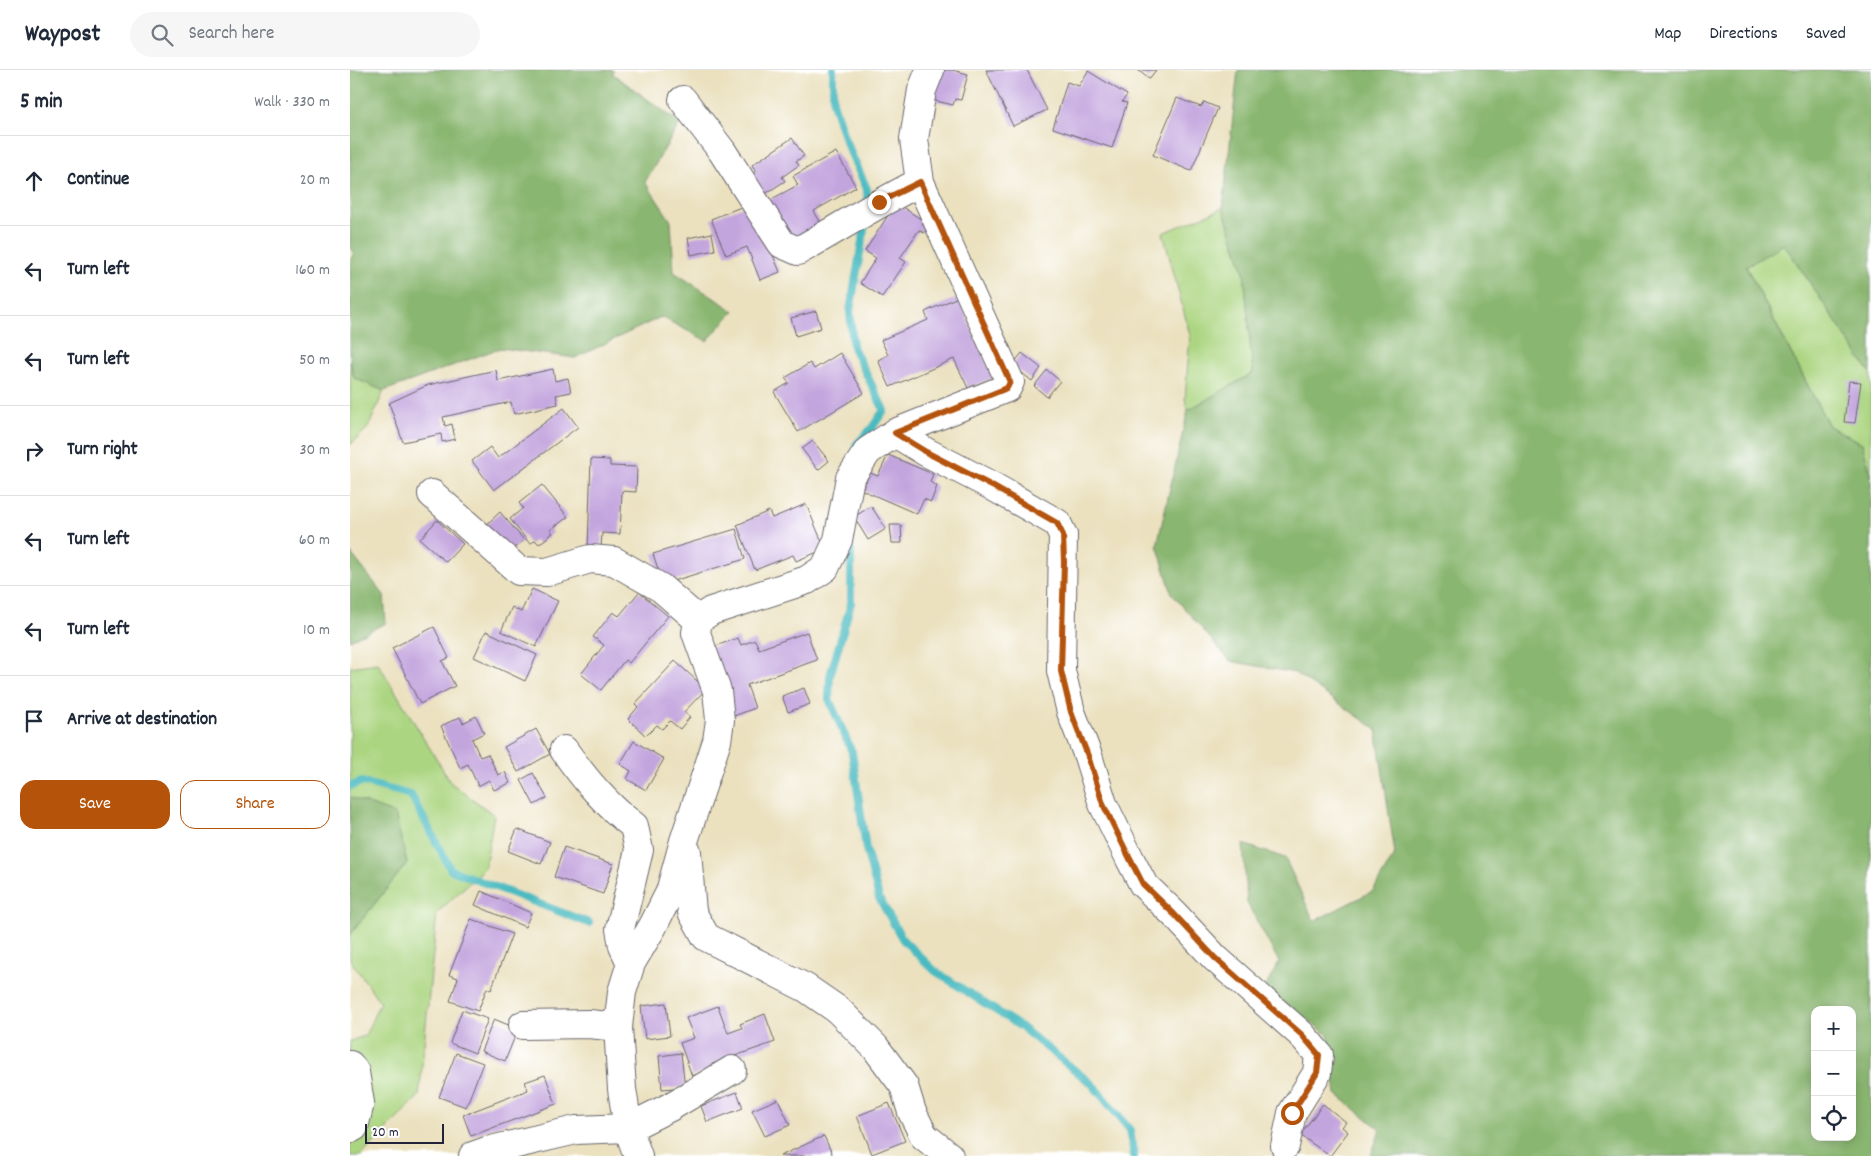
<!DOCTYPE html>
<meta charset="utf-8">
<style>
:root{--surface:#fff;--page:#f6f6f7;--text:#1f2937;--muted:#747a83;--line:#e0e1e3;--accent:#b45309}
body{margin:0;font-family:Dekko,sans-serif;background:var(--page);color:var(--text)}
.controls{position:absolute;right:15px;bottom:15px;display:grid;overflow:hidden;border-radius:10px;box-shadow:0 2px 12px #0003}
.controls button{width:45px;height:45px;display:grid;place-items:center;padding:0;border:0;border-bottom:1px solid var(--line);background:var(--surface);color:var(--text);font:25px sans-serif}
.scale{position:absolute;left:15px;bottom:12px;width:79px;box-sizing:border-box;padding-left:5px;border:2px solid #22223b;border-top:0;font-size:14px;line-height:18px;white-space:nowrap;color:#22223b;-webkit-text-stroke:4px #fff;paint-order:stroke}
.stop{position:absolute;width:15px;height:15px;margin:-11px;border:4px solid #b45309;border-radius:50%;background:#fff}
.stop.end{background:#b45309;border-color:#fff;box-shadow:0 1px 5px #0008}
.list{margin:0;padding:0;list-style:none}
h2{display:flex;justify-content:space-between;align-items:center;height:65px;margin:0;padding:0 20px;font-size:21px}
h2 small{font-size:16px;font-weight:400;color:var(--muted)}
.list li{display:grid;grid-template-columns:32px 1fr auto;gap:15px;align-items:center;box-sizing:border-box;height:90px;padding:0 20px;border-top:1px solid var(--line)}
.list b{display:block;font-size:19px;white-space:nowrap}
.list em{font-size:16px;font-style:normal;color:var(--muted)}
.actions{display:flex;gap:10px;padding:15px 20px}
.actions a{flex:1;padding:11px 0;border:1px solid var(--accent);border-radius:15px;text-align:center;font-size:18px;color:var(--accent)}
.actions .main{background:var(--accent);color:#fff}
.icon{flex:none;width:28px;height:28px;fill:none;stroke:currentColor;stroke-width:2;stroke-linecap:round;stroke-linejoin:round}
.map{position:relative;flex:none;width:1521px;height:1086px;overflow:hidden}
header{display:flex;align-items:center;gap:30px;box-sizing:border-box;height:70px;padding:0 25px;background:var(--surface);border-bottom:1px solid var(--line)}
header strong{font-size:24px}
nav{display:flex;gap:28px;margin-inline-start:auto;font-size:18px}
.search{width:350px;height:45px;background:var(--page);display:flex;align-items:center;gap:12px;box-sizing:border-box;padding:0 18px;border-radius:28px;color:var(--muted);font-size:19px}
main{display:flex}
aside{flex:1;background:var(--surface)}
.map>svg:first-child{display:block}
.green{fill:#acd581;stroke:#677c5e}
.forest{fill:#89b66f;stroke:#566c55;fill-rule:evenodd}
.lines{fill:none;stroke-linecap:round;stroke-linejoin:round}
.stream{stroke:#4cbbc1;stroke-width:8}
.building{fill:#c3a5de}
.minor-casing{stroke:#686569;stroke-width:30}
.minor{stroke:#fff;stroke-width:28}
.route{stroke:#b45309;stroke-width:6}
</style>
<header>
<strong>Waypost</strong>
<div class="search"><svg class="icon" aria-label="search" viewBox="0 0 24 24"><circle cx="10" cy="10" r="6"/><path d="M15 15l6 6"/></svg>Search here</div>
<nav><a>Map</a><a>Directions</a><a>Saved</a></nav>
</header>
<main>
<aside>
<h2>5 min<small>Walk · 330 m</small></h2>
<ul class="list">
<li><svg class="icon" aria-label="ahead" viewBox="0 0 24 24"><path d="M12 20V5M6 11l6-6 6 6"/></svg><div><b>Continue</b></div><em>20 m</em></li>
<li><svg class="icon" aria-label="left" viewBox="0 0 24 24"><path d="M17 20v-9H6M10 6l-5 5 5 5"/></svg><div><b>Turn left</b></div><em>160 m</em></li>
<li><svg class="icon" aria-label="left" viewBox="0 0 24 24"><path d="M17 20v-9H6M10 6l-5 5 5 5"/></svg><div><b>Turn left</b></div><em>50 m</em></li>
<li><svg class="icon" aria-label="right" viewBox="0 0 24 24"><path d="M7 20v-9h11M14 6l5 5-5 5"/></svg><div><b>Turn right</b></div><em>30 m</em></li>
<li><svg class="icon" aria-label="left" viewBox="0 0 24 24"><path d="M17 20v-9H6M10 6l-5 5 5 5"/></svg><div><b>Turn left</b></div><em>60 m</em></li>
<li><svg class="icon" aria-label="left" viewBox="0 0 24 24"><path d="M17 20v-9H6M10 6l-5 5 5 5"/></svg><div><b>Turn left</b></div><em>10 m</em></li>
<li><svg class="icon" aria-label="arrive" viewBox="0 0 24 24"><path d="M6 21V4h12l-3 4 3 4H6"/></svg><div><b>Arrive at destination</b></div></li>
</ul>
<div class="actions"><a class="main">Save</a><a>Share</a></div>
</aside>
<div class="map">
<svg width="1521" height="1086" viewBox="0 0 1521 1086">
<rect width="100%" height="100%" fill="#fff"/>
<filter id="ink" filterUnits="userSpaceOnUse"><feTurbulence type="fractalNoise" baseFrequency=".02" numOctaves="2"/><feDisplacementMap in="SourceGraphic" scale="10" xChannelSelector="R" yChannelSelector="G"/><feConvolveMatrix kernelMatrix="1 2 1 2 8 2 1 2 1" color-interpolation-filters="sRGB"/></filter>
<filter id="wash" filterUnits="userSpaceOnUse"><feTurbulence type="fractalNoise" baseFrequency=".0096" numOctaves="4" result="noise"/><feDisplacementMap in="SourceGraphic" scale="20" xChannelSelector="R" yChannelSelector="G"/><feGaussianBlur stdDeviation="1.12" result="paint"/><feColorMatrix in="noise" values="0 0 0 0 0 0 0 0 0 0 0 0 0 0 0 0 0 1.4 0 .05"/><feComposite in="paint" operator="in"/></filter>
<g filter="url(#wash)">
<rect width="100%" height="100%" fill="#ebe1bf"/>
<g class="green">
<path d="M873 138 894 202 903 303 838 340 835 329 840 265 813 163Z"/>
<path d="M1434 174 1518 300 1521 302V406L1512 373 1479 356 1396 196Z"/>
<path d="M0 291 4 308 34 321 18 358 0 375Z"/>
<path d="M28 593 101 713 144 745 135 798 87 843 69 1026 11 1086H0V971L15 966 30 932 0 890V865L57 793 45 744 0 727V597Z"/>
</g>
<g class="forest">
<path d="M0 0H263V4L330 53 295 112 321 151 324 202 384 241 357 271 311 247 225 288 150 278 34 321 4 308 0 291V191L4 182 0 177Z"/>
<path d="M888 0H1521V302L1518 300 1434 174 1396 197 1479 356 1512 373 1521 406V1086H1021L1030 1059 986 1024 978 965 915 918 929 892 897 833 893 774 935 788 964 851 1023 821 1045 784 1026 659 945 603 880 591 822 524 807 475 838 340 903 303 894 202 873 138ZM1465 940H1502V1067H1465Z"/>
<path d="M0 482 34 525 36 553 0 570Z"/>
<path d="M0 727 45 744 57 793 0 865Z"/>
</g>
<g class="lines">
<g class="stream">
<path d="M483 0V32L495 70 517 119V134"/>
<path d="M506 375 522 358 534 340 503 277 500 241 516 148"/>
<path d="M501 480V533L480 606 479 629 502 682 516 779 529 828 553 870 585 901 671 957 742 1014 780 1060 784 1086"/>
<path d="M0 716 12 712 61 725 101 800 239 853"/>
</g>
</g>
<g id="blocks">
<g class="building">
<path d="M589 0H602L618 4 611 30 605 29 603 35 582 30Z"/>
<path d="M636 0H677L697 40 663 56Z"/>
<path d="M788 0H806L799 9Z"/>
<path d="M738 1 777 25 772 32 777 33 762 78 703 58 717 12 729 16Z"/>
<path d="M827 28 851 37 854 32 868 38 841 101 803 85Z"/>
<path d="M442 68 454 86 446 91 449 95 432 107 435 111 415 124 401 105 406 101 402 95Z"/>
<path d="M486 82 506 117 464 141 473 157 446 173 416 132 448 115 443 106Z"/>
<path d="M401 133 430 202 410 210 397 177 376 185 361 149Z"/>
<path d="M546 133 580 155 574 163 569 160 550 188 556 192 532 227 510 213 526 188 515 181Z"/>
<path d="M362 163 365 180 341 185 338 168Z"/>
<path d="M608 227 643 308 618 318 604 289 540 317 528 290 538 285 531 270 578 250 575 242Z"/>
<path d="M466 241 471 258 446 266 441 248Z"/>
<path d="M490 283 514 323 448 362 424 322 439 313 435 308 460 293 464 299Z"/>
<path d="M672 283 691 298 682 311 662 295Z"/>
<path d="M203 299 205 311 218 308 221 322 206 325 208 334 164 344 161 332 93 347 95 356 102 354 105 369 92 372 91 364 53 372 39 333 78 315 146 300 148 311Z"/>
<path d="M697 300 710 311 697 327 684 316Z"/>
<path d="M1499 311 1511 312 1505 353 1494 352Z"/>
<path d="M214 338 228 357 144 420 122 391 140 377 148 388Z"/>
<path d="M463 371 479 391 468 400 452 379Z"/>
<path d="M538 385 583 404 580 412 587 416 581 432 574 429 567 444 512 420 520 403 528 406Z"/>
<path d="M241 389 260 390V396L287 397 286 422 272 421 270 464 252 463 251 479 238 478Z"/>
<path d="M192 415 218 447 200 460 203 463 189 474 185 470 180 474 160 449 173 438 169 433Z"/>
<path d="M456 434 475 479 446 491 443 485 405 500 387 455 419 441 422 448Z"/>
<path d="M521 436 536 459 518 470 504 447Z"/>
<path d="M150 442 174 470 158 483 135 456Z"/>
<path d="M87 450 113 474 96 492 70 469Z"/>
<path d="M540 455H551L552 473H542Z"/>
<path d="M386 459 395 489 313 514 303 484Z"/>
<path d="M182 519 208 531 186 577 151 561 162 537 171 542Z"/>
<path d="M289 522 318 546 279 593 275 590 251 620 231 604 254 575 243 567 263 542 269 546Z"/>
<path d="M84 557 99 588 92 591 105 616 70 634 42 578Z"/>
<path d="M136 561 187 585 175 611 124 587Z"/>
<path d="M457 562 467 590 397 615 405 638 384 646 360 578 388 568 391 575 405 570 409 579Z"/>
<path d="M325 591 356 619 334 642 340 647 330 659 320 651 312 659 307 655 296 666 278 649 288 637 285 634Z"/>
<path d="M454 618 460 634 438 642 432 626Z"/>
<path d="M126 646 134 663 122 669 130 687 138 684 148 705 155 702 160 713 144 720 139 710 128 716 118 694 110 698 91 656 110 647 113 653Z"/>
<path d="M186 659 200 684 168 702 154 677Z"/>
<path d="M284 671 314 689 296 720 277 709 281 701 270 694Z"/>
<path d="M183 703 197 728 184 735 171 710Z"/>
<path d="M167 759 200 772 191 794 158 781Z"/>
<path d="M214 777 263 794 253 824 204 807Z"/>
<path d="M131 821 181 843 175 857 125 835Z"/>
<path d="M121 849 162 864 141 920 137 918 128 941 100 931 108 908 99 905Z"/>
<path d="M316 933 320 966 295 969 291 936Z"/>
<path d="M368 936 378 963 392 958 390 954 415 944 425 972 362 994 363 999 342 1006 330 973 344 968 336 948Z"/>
<path d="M112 940 138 949 125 983 100 973Z"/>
<path d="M144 949 168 959 155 991 131 981Z"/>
<path d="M106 983 133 993 116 1037 89 1027Z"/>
<path d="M331 983 335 1017 312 1019 309 986Z"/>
<path d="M195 1005 206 1034 121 1066 113 1045 178 1020 175 1012Z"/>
<path d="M387 1022 393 1038 357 1052 351 1036Z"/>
<path d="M428 1029 440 1055 415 1066 402 1040Z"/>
<path d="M539 1033 555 1071 522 1084 507 1046Z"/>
<path d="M973 1034 996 1052 992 1057 998 1062 980 1086 950 1065Z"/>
<path d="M474 1066 483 1086H430Z"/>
</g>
</g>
</g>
<g filter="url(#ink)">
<use href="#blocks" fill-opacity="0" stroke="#686569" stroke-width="1"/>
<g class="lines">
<defs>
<g id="minor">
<path d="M333 30 372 81 432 174 448 181C489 158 528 133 570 112"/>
<path d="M545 363 576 382 642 416 707 453 713 465 711 601 721 642 738 686 753 734 780 789 793 814 824 844 865 888 952 965 969 985 967 1003 942 1043 935 1076"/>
<path d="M82 424 169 501 197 502 240 489 264 491 311 518 348 550"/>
<path d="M214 680C234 708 255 734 284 756L289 780 270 859 273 876 281 893"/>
<path d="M337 782 342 842 356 867 456 918 488 940 525 977 554 1016 562 1042 574 1066 599 1086"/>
<path d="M173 955 239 954 268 957"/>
<path d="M0 995 5 1002 10 1033 4 1057 0 1059"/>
<path d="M123 1086 137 1081 226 1060 278 1058 320 1037 382 1000"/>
<path d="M288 1086 278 1058 272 1019 268 957 272 922 281 893 303 856 320 822 334 771 367 671 370 650 367 621 346 563 348 550 361 541 457 510 475 498 488 470 500 408 518 381 545 363 657 318 660 312 570 112 564 69 572 20 580 0"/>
</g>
</defs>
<use href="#minor" class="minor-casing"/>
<use href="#minor" class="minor"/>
</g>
</g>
<g class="lines" filter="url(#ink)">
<path class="route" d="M529 132 570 112 660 312 657 318 545 363 576 382 642 416 707 453 713 465 714 492 711 601 721 642 738 686 753 734 780 789 793 814 824 844 865 888 952 965 969 985 967 1003 942 1043"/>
</g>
</svg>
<div class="controls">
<button>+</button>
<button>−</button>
<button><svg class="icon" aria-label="locate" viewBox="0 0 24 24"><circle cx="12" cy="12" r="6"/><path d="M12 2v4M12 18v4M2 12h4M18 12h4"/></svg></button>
</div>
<div class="scale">20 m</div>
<div class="stop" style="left:942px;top:1043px"></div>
<div class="stop end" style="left:529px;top:132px"></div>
</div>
</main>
